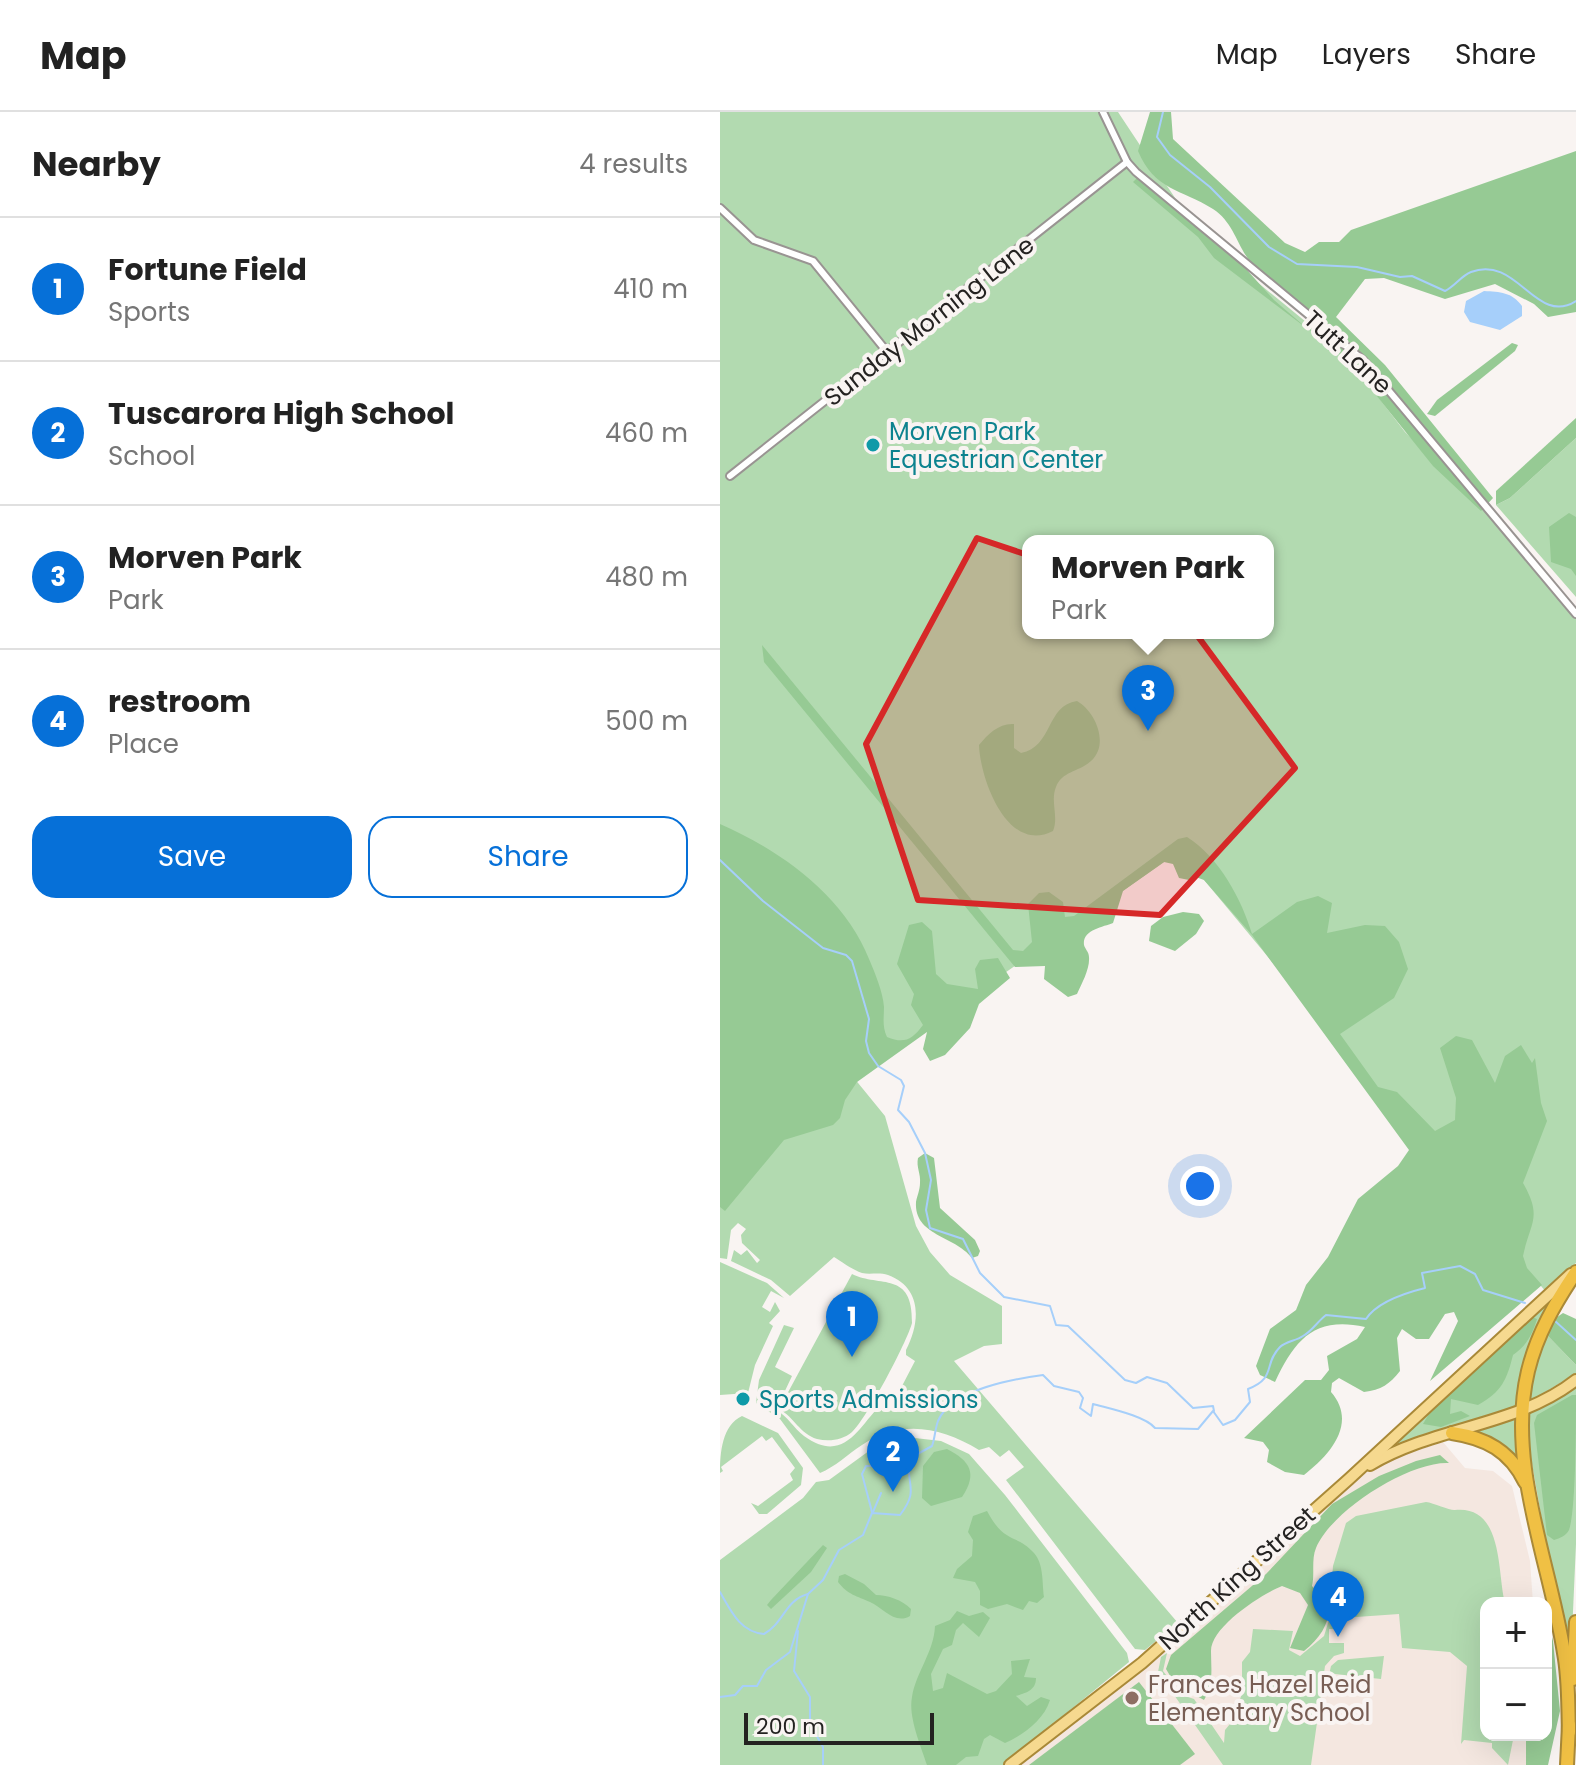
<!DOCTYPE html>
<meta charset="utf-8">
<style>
:root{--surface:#fff;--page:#f2f2f2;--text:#222;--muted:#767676;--line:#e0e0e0;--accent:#0670d8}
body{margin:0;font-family:Poppins,sans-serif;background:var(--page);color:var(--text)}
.controls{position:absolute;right:24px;bottom:24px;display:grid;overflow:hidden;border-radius:16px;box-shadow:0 8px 32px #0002}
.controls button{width:72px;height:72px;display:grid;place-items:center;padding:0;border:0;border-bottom:2px solid var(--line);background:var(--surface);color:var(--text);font:40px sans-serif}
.scale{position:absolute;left:24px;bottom:20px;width:190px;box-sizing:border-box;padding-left:8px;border:4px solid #242221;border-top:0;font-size:22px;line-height:28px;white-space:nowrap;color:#242221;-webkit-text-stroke:6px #f9f4f2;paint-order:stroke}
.you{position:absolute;left:480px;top:1074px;width:28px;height:28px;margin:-20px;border:6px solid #fff;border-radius:50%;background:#1a73e8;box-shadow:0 0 0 12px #1a73e833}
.badge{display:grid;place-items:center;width:52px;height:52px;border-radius:50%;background:var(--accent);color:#fff;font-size:26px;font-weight:700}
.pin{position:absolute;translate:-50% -66px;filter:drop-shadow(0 2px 4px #0008)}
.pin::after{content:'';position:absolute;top:42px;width:28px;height:24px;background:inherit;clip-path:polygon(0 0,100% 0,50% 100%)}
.popup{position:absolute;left:302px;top:423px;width:252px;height:104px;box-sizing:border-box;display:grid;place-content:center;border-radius:16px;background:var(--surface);filter:drop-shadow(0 2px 6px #0005);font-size:26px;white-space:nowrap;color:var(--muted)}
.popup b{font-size:30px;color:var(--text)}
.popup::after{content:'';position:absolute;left:50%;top:100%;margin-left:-16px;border:16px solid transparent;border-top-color:var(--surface)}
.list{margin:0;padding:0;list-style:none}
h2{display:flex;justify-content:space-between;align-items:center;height:104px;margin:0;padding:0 32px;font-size:34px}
h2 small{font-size:26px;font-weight:400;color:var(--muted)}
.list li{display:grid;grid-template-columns:52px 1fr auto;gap:24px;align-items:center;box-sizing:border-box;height:144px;padding:0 32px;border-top:2px solid var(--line)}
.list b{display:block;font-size:30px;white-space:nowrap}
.list p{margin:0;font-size:26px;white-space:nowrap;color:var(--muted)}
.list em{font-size:26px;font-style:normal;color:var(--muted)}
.actions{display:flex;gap:16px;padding:24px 32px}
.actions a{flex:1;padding:18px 0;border:2px solid var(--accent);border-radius:24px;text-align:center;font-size:28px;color:var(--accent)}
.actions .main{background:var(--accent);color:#fff}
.map{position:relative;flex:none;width:856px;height:1653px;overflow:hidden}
header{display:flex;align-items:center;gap:48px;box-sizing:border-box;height:112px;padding:0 40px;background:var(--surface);border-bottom:2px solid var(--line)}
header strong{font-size:38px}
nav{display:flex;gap:44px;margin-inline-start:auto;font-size:28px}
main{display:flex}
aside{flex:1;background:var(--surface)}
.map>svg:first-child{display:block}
.built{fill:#f4e7e0}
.green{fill:#b2dab0;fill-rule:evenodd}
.forest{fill:#96ca94}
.water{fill:#a6cffa}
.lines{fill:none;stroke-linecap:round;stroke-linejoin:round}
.stream{stroke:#a6cffa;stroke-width:2}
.street-casing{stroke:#999492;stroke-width:10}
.primary-casing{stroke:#a98938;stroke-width:14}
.highway-casing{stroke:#a98938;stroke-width:16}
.street{stroke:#fff;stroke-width:6}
.primary{stroke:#f6d98f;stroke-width:10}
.highway{stroke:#f0c044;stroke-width:12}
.marked{fill:#d62828;fill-opacity:0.2;stroke:#d62828;stroke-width:6;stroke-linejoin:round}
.culture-dot{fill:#0f9aa8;stroke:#f9f4f2;stroke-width:3}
.education-dot{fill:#8d6e63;stroke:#f9f4f2;stroke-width:3}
.labels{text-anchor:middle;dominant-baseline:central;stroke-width:8;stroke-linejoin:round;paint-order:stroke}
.street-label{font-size:24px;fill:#242221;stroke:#f9f4f2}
.culture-label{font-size:24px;fill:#0d838f;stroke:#f9f4f2;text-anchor:start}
.education-label{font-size:24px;fill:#785e54;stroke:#f9f4f2;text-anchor:start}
</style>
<header>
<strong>Map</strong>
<nav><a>Map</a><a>Layers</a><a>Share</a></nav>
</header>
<main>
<aside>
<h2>Nearby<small>4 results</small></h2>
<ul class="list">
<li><span class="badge">1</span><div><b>Fortune Field</b><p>Sports</p></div><em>410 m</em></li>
<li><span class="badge">2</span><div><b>Tuscarora High School</b><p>School</p></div><em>460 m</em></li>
<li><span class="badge">3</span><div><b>Morven Park</b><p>Park</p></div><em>480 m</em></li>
<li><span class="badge">4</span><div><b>restroom</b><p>Place</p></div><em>500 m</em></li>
</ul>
<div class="actions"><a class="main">Save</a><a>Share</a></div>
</aside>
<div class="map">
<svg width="856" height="1653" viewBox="0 0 856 1653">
<rect width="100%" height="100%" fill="#f9f4f2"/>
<path class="built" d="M723 1330 745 1356 773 1359 792 1374 810 1449 813 1491H766V1623H811L809 1653H286L422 1551 626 1372 673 1346Z"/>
<g class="green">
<path d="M0 0H398L463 98 526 161 624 241 685 320 796 430 856 498V1151L826 1180 460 739 134 966 165 1004 196 1114 210 1140 230 1163 282 1194V1232L264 1234 234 1249 458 1511 425 1538 415 1537 286 1368 304 1355 289 1338 280 1345 269 1335 259 1338C221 1315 181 1307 142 1333 128 1342 115 1355 100 1361L60 1307 36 1291 39 1268 64 1213 74 1216 55 1255 72 1264 56 1298C69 1305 73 1316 84 1324 124 1353 139 1314 159 1295L169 1299 195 1249 186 1243V1238C200 1211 203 1176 168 1163 159 1160 150 1163 142 1161 133 1158 122 1150 114 1145L70 1184 51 1168 11 1149 14 1138 21 1143 27 1138 37 1151 40 1148 22 1131 21 1123 26 1117 18 1111 11 1118 7 1147 0 1146ZM308 429H548V521H308Z"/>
<path d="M856 326V485L776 393 790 386Z"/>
<path d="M0 1150 47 1171 64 1186 51 1179 42 1195 50 1200 55 1190 60 1199 49 1211 53 1214 35 1253 28 1281 0 1283Z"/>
<path d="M132 1162C160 1176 193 1158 192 1211 187 1230 146 1308 132 1320 123 1328 109 1330 97 1327 80 1322 74 1305 59 1297Z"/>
<path d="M836 1182 801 1296 655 1346Z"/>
<path d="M825 1221 856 1253V1261L811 1289V1266Z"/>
<path d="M856 1273V1432L850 1567 806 1318 809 1299 838 1287Z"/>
<path d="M799 1302 805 1360 782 1333 746 1319Z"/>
<path d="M22 1304 58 1321 83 1356 81 1373 47 1402H39L31 1391 38 1394 73 1368 70 1362 75 1356 52 1325 46 1329 42 1324 1 1355 3 1359 0 1361C0 1341 2 1313 22 1304Z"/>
<path d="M186 1325 221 1329 249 1342 285 1383 407 1541 409 1550 283 1653H0V1448L83 1386 96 1370 109 1368 153 1336Z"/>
<path d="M706 1390C714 1391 731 1399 735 1398 784 1393 777 1461 785 1491H766V1623H794L788 1653 772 1636V1631L744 1628 741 1632 747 1554 730 1540 682 1536 679 1502 622 1506V1517H609V1531H624V1541L614 1544 605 1554 591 1653H503L438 1560 441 1545 447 1541 443 1559 462 1583 474 1587 504 1631 505 1618 514 1607 522 1581V1550L530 1540 533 1517 573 1519 569 1538 580 1544 604 1524 609 1508 613 1454 626 1411 636 1404Z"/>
<path d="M664 1544 661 1567 615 1562 613 1570 608 1568 611 1554 618 1548Z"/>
</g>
<g class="forest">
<path d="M430 0H451L453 27 565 131 585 140 599 130H619L631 118 856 39V200L828 205 814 192 775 172 725 187 664 166 645 167 616 205 665 253 773 386 761 399 713 354 631 252 590 218 602 211C581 192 556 175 536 156 517 138 516 112 493 97 461 77 434 78 418 39Z"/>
<path d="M417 66 517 147 554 188 589 218 494 146 478 125 413 70Z"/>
<path d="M792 231 798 233 795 239 715 304 707 302 717 288Z"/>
<path d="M856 306V326L790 386 776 393V379Z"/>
<path d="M849 401 856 405V464L851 457 831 450 829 415Z"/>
<path d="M42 533 293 838 303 839 312 830 308 792 319 781 329 780 343 790 345 805 354 804 458 727 467 725C499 745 522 788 532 822L577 790 598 784 612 791 607 821 645 813 665 814 679 830 688 857 674 886 620 922 658 975 677 980 715 1019 735 1008 736 986 720 936 736 924 752 928 775 971 785 944 801 933 812 951 815 946 821 991 827 1009 803 1071C823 1106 810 1110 803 1144L807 1156 822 1173 710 1269 738 1209 734 1200 725 1202 709 1227H696L682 1217 677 1226 680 1259C670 1272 661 1278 644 1280L619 1266 612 1271 611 1280C638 1311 610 1343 584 1363L565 1360 547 1350 549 1338 543 1330 524 1326 585 1268H601L609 1258 607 1244 637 1227 645 1215C594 1204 575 1228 555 1270L540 1263 536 1254 550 1217 576 1198 586 1173 608 1145 638 1087 678 1054 689 1038 532 823 484 768 473 764 469 768 459 766 453 752 444 750 403 779 393 811C383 815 362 818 364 833 365 837 369 840 369 845 370 857 362 871 357 882L348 885 324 867 325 854 295 855 44 550Z"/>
<path d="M357 589C375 599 390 632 371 649 359 660 342 659 336 675 330 689 339 705 333 719 287 743 260 666 259 633 268 622 279 611 294 612V636L301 641C333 635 326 593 357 589Z"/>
<path d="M0 712C60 738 124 784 149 847 155 861 163 880 164 895 164 906 162 914 167 925 184 932 192 928 203 913L191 893 194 882 177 852 189 813 202 810 212 819 216 862 227 872 258 877 255 857 260 848 278 846 290 866 259 892 250 916 225 943 210 949 203 937 207 920 137 970 125 988 120 1006 113 1013 64 1028 5 1099 0 1095Z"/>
<path d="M463 800 479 802 484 809 476 822 455 839 429 829 431 814 443 805Z"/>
<path d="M205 1041 214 1046 220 1096 255 1128 260 1139 258 1144 252 1146C234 1123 194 1124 196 1090 197 1084 200 1078 200 1071 201 1062 196 1055 198 1046Z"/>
<path d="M843 1201 856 1207V1253L825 1221 830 1210Z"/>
<path d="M812 1205 817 1207C812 1223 807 1233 793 1243 787 1267 782 1280 758 1293L731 1287 730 1302 741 1299 750 1304 721 1315 703 1312 710 1300Z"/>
<path d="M852 1283H856C856 1310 856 1398 849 1418 846 1424 840 1426 834 1428L827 1423 814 1311 817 1303Z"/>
<path d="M227 1337C250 1349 258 1361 242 1385L211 1394 202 1386 203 1354 214 1340Z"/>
<path d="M720 1343 729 1351C689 1349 611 1399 596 1436 591 1448 595 1462 592 1474L610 1494C608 1514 600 1526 584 1539L570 1536 588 1493 580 1481 562 1474C540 1483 491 1515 491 1539 491 1556 494 1572 484 1588L455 1572 446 1557 451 1543 546 1462 612 1392 659 1364 696 1349Z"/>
<path d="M267 1399C285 1433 296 1421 314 1441 324 1452 322 1471 324 1485L317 1491 309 1489 303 1498 287 1492 268 1497 260 1493V1479L255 1470 233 1466 237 1457 252 1444 253 1428 248 1420 253 1404Z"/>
<path d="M103 1433 107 1436 91 1460 51 1497 47 1493 51 1488Z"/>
<path d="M125 1462 144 1472 156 1483C168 1483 182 1488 191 1497L190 1504C175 1513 163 1496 150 1490 137 1484 128 1483 118 1470L119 1464Z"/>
<path d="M237 1499 249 1504 263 1500 270 1506 259 1525 243 1511 236 1518 232 1533 223 1537 211 1562 213 1579 223 1576 227 1561 267 1582 276 1579 292 1562 291 1549 310 1547 304 1565 316 1566C316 1579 305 1581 296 1584L307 1594 321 1585 330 1588C324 1608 303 1623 285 1631L270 1623 264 1627 258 1644 246 1645 236 1653H207C201 1634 188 1605 192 1585 196 1560 214 1540 215 1514L230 1508Z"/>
<path d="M826 1503 833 1529 840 1599 828 1653H806V1623H826Z"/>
<path d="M419 1570 475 1642 460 1653H309Z"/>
</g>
<path class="water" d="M764 179C780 180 792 180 802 194V204L780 218 750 210 744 200 746 189Z"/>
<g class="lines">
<g class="stream">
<path d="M443 0 437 25 450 43 490 75 549 135 577 152 637 155 680 165 692 164 725 179C735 174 741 164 751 160 797 142 816 215 856 189"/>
<path d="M0 748 43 789 103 836 126 843 132 849 149 907 146 929 149 941 158 954 181 968 184 974 178 998 189 1010 205 1041 211 1068 206 1098 210 1116 243 1127 260 1161 284 1185 330 1194 336 1213 348 1214 405 1268 416 1271 427 1265 447 1271 473 1296 493 1294 494 1299"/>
<path d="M835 1209 856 1228"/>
<path d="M152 1400 142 1362 146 1354H189"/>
<path d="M153 1400 161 1381"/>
<path d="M0 1480C11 1499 20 1520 44 1522 64 1511 65 1488 88 1482"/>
<path d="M78 1519 74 1559 90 1585V1612L103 1635V1653"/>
<path d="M0 1585 15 1583 23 1574H37L46 1558 70 1540 88 1482 103 1468 119 1438 143 1423 152 1401 180 1403C202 1375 182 1371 192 1345L212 1334C215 1326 215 1317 218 1309 231 1278 293 1267 323 1263L334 1274 359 1280 363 1286 360 1296 371 1304 373 1292C391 1297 425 1304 435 1316L478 1317 493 1299 503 1313 515 1308 530 1290 528 1277C557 1266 543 1252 560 1235 566 1229 576 1229 583 1224 592 1219 597 1210 606 1203L646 1207C657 1190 685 1181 705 1176L702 1161 740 1154 755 1162 763 1178 805 1191"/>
</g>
<defs>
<g id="street">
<path d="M383 0 407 50 416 60 643 248 856 502"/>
<path d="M0 96 34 128 93 149 168 241"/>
<path d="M10 364 407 50"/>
</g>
<g id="primary">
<path d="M650 1353C715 1314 796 1315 856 1268"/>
<path d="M290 1653 422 1551 629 1367 851 1162"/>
</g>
<g id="highway">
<path d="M732 1321C766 1326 790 1339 805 1370"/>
<path d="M853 1567 856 1510"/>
<path d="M849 1620C848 1594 849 1567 844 1541 830 1450 786 1351 808 1259 817 1222 835 1191 856 1160"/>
<path d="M847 1653 849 1613"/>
</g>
</defs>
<use href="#street" class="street-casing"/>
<use href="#primary" class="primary-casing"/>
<use href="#highway" class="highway-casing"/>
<use href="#street" class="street"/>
<use href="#primary" class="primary"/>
<use href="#highway" class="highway"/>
</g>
<path class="marked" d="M257 426 454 492 575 656 440 803 198 788 146 632Z"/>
<g class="culture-dot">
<circle cx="153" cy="333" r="8"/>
<circle cx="23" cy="1287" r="8"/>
</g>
<circle class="education-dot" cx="412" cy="1586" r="8"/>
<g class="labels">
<g class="street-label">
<text transform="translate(209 209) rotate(-38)">Sunday Morning Lane</text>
<text transform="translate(628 240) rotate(43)">Tutt Lane</text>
<text transform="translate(517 1466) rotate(-42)">North King Street</text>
</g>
<g class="culture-label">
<text x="169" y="319">Morven Park<tspan x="169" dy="28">Equestrian Center</tspan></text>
<text x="39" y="1287">Sports Admissions</text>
</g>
<g class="education-label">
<text x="428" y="1572">Frances Hazel Reid<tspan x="428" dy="28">Elementary School</tspan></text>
</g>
</g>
</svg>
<div class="controls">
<button>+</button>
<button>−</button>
</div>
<div class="scale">200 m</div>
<div class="you"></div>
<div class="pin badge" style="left:132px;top:1245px">1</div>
<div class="pin badge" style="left:173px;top:1380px">2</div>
<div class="pin badge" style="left:428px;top:619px">3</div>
<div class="popup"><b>Morven Park</b>Park</div>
<div class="pin badge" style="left:618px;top:1525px">4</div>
</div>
</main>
